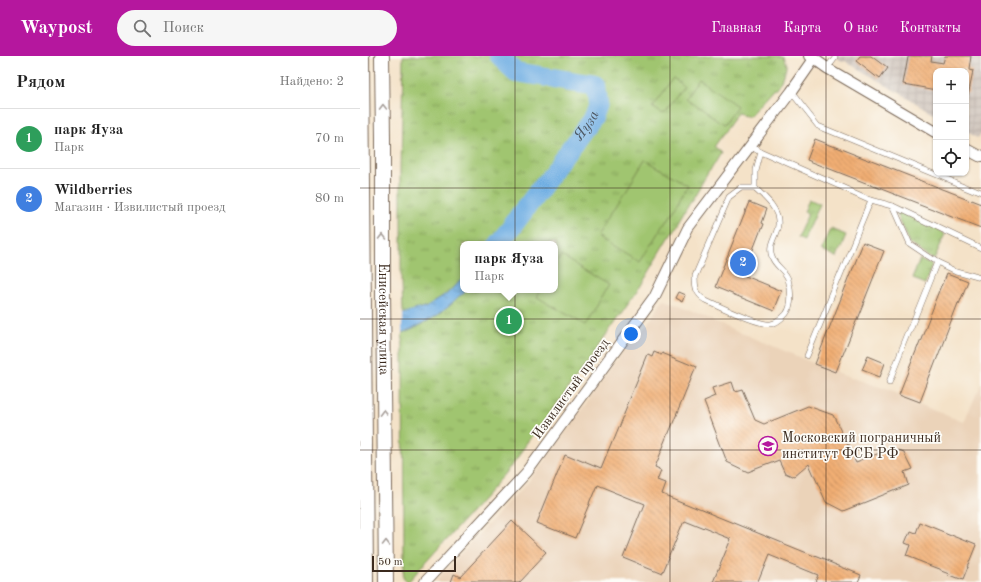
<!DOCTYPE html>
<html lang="ru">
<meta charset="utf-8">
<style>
:root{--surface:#fff;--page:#f6f6f6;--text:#222;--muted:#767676;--line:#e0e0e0;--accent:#b5179e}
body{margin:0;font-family:"Old Standard TT",serif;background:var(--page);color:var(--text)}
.controls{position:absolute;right:12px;top:12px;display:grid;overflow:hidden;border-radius:8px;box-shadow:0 1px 3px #0004}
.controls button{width:36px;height:36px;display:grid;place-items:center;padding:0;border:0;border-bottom:1px solid var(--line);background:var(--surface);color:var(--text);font:20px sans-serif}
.scale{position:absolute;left:12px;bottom:10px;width:84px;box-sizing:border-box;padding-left:4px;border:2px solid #3b2a1e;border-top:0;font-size:11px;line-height:14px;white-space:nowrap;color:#3b2a1e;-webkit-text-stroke:3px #fdfcf7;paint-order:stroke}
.you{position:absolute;left:271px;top:278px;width:14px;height:14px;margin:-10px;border:3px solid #fff;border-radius:50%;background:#1a73e8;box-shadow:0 0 0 6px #1a73e833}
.badge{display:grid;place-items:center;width:26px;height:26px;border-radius:50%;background:var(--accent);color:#fff;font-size:13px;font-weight:700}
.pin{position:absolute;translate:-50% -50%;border:2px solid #fff;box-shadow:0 1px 4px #0006}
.popup{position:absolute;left:100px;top:185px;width:98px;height:52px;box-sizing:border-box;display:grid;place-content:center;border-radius:8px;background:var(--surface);filter:drop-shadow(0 1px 3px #0005);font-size:13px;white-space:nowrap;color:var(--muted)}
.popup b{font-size:15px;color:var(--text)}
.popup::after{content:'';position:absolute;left:50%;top:100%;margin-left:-8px;border:8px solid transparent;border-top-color:var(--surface)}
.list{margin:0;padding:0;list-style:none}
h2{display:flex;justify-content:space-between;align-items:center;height:52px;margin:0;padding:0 16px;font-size:17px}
h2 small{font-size:13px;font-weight:400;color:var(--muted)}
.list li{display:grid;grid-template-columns:26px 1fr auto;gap:12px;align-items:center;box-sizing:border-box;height:60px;padding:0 16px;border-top:1px solid var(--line)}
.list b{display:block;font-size:15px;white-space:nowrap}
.list p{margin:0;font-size:13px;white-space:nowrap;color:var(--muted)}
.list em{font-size:13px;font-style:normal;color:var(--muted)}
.icon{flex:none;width:22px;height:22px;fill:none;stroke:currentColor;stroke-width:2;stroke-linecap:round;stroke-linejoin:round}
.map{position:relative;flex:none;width:621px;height:526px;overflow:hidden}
header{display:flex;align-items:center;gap:24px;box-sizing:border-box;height:56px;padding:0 20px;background:var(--accent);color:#fff}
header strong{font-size:19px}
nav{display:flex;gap:22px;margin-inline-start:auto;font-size:14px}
.search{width:280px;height:36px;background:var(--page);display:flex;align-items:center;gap:10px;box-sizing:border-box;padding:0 14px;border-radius:22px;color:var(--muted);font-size:15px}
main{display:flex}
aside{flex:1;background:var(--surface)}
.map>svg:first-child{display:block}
.built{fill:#ebd3b9}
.industrial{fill:url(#industrial-grid)}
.park{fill:url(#park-tufts);stroke:#6e7846;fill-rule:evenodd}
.pitch{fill:#a0c56f;stroke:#6e7846}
.water{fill:url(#water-ripples);stroke:#566c80}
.pier{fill:#f4e2c8}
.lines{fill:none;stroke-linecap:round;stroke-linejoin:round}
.river{stroke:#70aee3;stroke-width:20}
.building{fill:url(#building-back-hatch)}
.lane-casing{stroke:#7c6a5a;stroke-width:6}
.street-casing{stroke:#7c6a5a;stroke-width:12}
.secondary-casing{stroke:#7c6a5a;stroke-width:16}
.lane{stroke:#fff;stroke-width:5}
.street{stroke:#fff;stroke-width:10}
.secondary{stroke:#fff;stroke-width:14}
.oneway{stroke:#a79f9a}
.grid{fill:none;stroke:#3b2a1e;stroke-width:1;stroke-opacity:0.55}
.labels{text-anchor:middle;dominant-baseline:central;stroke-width:3.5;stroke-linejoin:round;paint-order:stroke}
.street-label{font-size:14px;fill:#3b2a1e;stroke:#fdfcf7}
.poi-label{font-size:14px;fill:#3b2a1e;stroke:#fdfcf7;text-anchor:start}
.water-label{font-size:15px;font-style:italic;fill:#4e5863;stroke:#fdfcf7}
</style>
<header>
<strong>Waypost</strong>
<div class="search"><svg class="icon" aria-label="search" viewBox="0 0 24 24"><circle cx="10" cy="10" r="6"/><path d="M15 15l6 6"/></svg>Поиск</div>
<nav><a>Главная</a><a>Карта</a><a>О нас</a><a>Контакты</a></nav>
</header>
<main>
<aside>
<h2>Рядом<small>Найдено: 2</small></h2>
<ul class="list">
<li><span class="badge" style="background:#2e9e5b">1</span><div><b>парк Яуза</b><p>Парк</p></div><em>70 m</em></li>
<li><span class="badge" style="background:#3f7fe0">2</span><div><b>Wildberries</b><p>Магазин · Извилистый проезд</p></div><em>80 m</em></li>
</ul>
</aside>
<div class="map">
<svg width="621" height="526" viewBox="0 0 621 526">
<defs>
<pattern id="industrial-grid" width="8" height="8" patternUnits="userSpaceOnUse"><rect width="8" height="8" fill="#cdc2b9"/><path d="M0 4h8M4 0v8" fill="none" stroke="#b1a79f"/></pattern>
<pattern id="park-tufts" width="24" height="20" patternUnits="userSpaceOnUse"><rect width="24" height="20" fill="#a0c56f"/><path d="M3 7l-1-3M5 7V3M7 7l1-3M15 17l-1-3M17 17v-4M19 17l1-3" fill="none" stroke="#84a05b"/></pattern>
<pattern id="water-ripples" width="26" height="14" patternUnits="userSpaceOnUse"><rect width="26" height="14" fill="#70aee3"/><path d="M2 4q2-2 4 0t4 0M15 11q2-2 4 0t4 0" fill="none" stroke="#5d8eb7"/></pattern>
<pattern id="building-back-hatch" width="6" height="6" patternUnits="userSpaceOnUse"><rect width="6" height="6" fill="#f1ae73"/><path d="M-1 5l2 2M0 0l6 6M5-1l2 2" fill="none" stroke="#c48e5e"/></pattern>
</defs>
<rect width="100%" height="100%" fill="#fdfcf7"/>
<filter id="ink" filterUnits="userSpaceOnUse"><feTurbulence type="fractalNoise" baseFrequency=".025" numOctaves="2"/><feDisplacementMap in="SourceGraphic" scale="8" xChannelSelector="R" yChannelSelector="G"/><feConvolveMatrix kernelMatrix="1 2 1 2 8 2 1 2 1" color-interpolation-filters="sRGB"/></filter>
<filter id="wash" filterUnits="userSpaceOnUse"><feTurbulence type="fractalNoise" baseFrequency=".012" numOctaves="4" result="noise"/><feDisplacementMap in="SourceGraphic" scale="16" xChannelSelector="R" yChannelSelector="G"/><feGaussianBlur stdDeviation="0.9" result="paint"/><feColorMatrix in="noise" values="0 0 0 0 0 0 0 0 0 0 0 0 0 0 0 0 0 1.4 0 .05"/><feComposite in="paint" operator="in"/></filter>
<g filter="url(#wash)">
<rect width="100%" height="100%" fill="#f4e2c8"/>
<path class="built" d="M304 244 455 308 539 338 604 366 621 326V526H74L179 414 276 277 282 274Z"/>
<path class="industrial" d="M473 0H621V77L617 83 606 77V15H576V59L485 5 482 6Z"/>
<g class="park">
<path d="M43 0H422L426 12 422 25 390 60 377 57 353 91 360 97 277 235 213 326 147 416 48 526 43 521 44 511 43 296 41 227V114ZM103 188H195V234H103Z"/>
<path d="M449 143 460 148 444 185 437 182 448 158 444 156Z"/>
<path d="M535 152 586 177 574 203 550 187Z"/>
<path d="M471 173 486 179 477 201 462 194Z"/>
<path d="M560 203 572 208 565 228 552 223Z"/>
</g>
<g class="pitch">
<path d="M313 22 324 30 303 57 292 50Z"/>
<path d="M339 23 377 50 363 69 326 42Z"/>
<path d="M285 104 328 130 281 206 238 180Z"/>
<path d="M201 200 249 229 225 269 177 241 181 234H195V211Z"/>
</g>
<g class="water">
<path d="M153 158 161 163 163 168 146 188H131Z"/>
<path d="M103 221V234H105C74 268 42 277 0 293L42 258 67 250 89 236Z"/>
</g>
<path class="pier" d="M42 256V279L0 295V274Z"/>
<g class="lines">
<path class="river" id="s1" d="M138 188 151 172 233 62 238 48 236 29 156 16 139 0"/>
</g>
<g id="blocks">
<g class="building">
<path d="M500 0H511L527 12 519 23 496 5Z"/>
<path d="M548 0H571L570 5 584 7 586 0H611L609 14 613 15 608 39H606V15H576V34L543 28Z"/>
<path d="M455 83 621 148V172L447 104Z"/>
<path d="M389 146 406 153 401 167 403 168 383 219 422 235 414 255 355 231Z"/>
<path d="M503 187 524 195 476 316 455 308Z"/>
<path d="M587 217 607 225 560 346 539 338Z"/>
<path d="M319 236 326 239 323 246 316 242Z"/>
<path d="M294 296 301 299 302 297 336 311 295 411 302 414 298 424 306 427 302 438 501 519 498 526H455L458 519 409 499 398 526H353L371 483 324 464 302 517 263 501 284 448 237 429 215 482 177 467 205 398 241 413 288 299 292 301Z"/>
<path d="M508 300 525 307 520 321 502 314Z"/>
<path d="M372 326 375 335 382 333 395 364 404 368 448 350 473 359 496 406 533 392 535 396 539 395 544 397 552 413 544 416 548 429 483 455 466 446 449 408 434 421 425 417 419 404 388 416 367 406 344 345 356 340 353 332Z"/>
<path d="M152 465 186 497 159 526H91L94 518 100 521Z"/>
<path d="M559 466 616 489 602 524 589 519 590 517 546 500 550 489 545 487 550 475 555 477Z"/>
</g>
</g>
</g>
<g filter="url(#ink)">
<use href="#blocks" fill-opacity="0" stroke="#7c6a5a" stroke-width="1"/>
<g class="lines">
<defs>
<g id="lane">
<path d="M467 12 475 1"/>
<path d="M431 36 458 70 621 137"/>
<path d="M390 89 400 95 395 114V132C405 141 420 154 418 169 417 181 407 189 412 201 415 210 425 214 428 223 431 233 433 249 426 258 422 262 418 267 411 268 399 270 359 250 346 244 336 238 335 232 335 220L369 141 381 132H395"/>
<path d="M400 95 511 144 447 300"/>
<path d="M511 144 533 150 621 192"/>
<path d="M577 206 596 215 621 222"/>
<path d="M529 326 577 206 550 188 533 150"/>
</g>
<g id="street">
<path d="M450 0 467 12 576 76"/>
<path d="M606 93 621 101"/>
<path d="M65 526 167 416 294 242 328 172 431 36 454 3"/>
</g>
<g id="secondary">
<path d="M2 0 6 526"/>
<path id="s2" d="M22 0 23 82V234L26 526"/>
</g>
</defs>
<use href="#lane" class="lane-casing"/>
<use href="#street" class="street-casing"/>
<use href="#secondary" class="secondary-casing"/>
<use href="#lane" class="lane"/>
<use href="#street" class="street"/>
<use href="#secondary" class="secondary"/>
</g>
<defs><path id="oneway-chevron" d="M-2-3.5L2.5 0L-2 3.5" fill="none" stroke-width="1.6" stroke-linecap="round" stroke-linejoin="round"/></defs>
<g class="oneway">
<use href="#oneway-chevron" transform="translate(23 51) rotate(-91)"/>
<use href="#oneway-chevron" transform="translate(23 181) rotate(-90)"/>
<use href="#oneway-chevron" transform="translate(24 357) rotate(-91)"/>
<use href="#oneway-chevron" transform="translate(26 487) rotate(-90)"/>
</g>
</g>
<path class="grid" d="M155 0V526M310 0V526M466 0V526M0 132H621M0 263H621M0 394H621"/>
<defs>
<symbol id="university-ring" viewBox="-11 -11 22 22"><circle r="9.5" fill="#fdfcf7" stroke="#b5179e" stroke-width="1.5"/><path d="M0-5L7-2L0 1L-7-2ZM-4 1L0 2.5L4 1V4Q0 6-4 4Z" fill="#b5179e"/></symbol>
</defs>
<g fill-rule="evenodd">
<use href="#university-ring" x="397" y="379" width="22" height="22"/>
</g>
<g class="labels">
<g class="street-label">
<text stroke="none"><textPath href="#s2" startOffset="263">Енисейская улица</textPath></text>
<text transform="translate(211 333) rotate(-54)">Извилистый проезд</text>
</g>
<g class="poi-label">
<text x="422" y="382">Московский пограничный<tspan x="422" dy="16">институт ФСБ РФ</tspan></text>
</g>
<g class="water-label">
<text stroke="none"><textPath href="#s1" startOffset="148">Яуза</textPath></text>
</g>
</g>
</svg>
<div class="controls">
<button>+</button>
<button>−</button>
<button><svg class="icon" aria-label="locate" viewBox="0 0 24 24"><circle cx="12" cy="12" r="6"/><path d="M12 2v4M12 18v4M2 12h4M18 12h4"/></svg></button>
</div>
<div class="scale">50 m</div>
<div class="you"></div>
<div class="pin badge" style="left:149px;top:265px;background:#2e9e5b">1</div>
<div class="popup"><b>парк Яуза</b>Парк</div>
<div class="pin badge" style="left:383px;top:207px;background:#3f7fe0">2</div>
</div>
</main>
